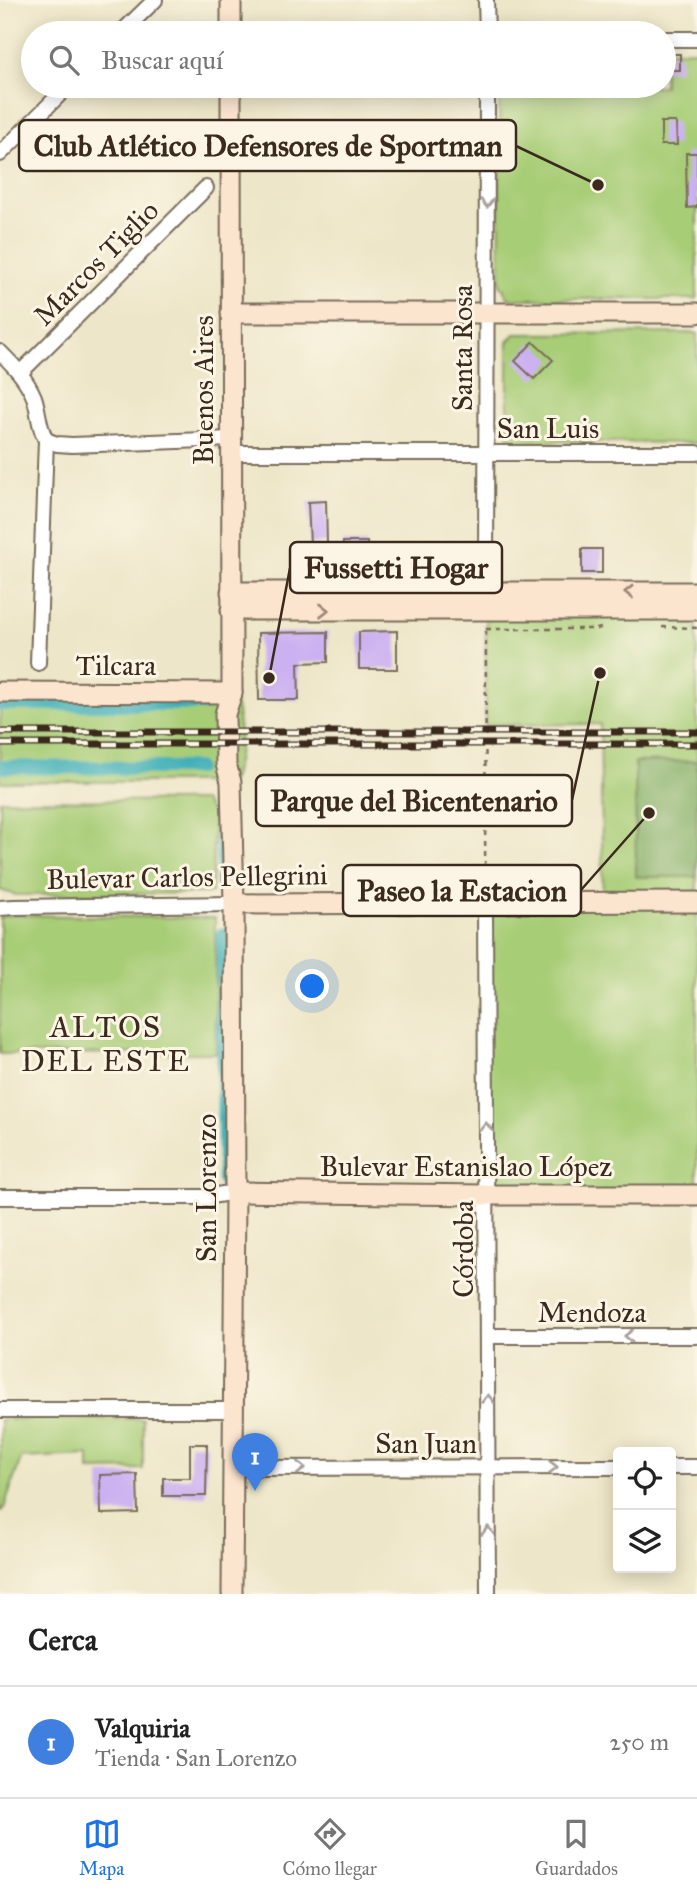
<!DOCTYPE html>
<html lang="es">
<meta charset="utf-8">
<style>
:root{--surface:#fff;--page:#f6f6f6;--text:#222;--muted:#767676;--line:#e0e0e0;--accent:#1a73e8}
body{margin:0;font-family:"IM FELL Great Primer",serif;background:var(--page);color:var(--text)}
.controls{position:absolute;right:21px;bottom:21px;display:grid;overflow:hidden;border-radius:7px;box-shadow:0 4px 18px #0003}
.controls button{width:63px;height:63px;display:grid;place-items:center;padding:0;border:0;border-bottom:2px solid var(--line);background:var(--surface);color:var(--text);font:35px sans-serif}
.you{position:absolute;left:313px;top:987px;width:24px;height:24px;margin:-18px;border:5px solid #fff;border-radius:50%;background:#1a73e8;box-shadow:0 0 0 10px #1a73e833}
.badge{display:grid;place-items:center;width:46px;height:46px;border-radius:50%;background:var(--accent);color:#fff;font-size:23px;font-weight:700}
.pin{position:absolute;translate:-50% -58px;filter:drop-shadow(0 2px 4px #0008)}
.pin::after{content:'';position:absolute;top:37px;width:24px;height:21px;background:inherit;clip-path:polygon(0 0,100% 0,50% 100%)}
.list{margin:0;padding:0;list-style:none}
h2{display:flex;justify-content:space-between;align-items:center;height:91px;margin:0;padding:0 28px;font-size:30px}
h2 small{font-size:23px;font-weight:400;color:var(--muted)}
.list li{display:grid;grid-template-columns:46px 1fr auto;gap:21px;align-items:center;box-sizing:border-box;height:112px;padding:0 28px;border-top:2px solid var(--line)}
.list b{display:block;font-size:26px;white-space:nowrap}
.list p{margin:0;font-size:23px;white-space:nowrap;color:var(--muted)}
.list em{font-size:23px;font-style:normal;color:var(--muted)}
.icon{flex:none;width:38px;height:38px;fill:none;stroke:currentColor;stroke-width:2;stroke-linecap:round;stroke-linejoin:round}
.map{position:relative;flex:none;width:697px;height:1594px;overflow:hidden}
.search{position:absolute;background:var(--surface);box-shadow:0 4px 18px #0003;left:21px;right:21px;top:21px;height:77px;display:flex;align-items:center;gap:18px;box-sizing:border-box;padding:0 24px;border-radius:38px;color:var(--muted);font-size:26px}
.sheet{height:203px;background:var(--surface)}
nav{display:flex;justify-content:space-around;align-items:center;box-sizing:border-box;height:98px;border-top:2px solid var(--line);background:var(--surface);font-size:19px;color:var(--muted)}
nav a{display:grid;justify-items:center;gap:4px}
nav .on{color:var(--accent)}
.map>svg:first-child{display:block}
.green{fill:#a8cd77;stroke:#727c4a;stroke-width:2}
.forest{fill:#86b068;stroke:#606d43;stroke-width:2}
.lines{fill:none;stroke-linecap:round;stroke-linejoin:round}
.canal{stroke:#3eafb8;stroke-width:14}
.building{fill:#ccb1f1}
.street-casing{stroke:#796c5a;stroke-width:18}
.secondary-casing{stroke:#796c5a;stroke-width:23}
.path{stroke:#796c5a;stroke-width:2.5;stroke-dasharray:5 5;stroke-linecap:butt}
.street{stroke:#fff;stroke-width:14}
.secondary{stroke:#fce5cf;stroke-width:19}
.rail-casing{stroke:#3b2a1e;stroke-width:7}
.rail{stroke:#fcf5e5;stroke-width:4.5;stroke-dasharray:13;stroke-linecap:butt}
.oneway{stroke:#a79f9a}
.oneway2{stroke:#9c8876}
.labels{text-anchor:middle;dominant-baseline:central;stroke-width:6;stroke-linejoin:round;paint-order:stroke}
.street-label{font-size:28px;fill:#3b2a1e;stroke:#fcf5e5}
.neighbourhood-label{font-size:30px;letter-spacing:2px;fill:#3b2a1e;stroke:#fcf5e5}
.leader{fill:none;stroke:#3b2a1e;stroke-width:2.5}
.callout-dot{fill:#3b2a1e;stroke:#fcf5e5;stroke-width:2.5}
.callout{fill:#fcf5e5;stroke:#3b2a1e;stroke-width:2.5}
.callout-label{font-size:30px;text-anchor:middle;font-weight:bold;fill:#3b2a1e}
</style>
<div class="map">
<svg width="697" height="1594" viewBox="0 0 697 1594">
<rect width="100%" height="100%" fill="#fcf5e5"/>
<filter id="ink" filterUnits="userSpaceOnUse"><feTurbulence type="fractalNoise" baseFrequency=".0143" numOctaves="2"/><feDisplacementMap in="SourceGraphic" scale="14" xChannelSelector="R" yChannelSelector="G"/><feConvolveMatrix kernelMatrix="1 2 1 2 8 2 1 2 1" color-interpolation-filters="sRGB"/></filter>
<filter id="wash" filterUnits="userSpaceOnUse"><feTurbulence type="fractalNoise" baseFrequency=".00686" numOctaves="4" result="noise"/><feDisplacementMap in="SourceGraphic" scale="28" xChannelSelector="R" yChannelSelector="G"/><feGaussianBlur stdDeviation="1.57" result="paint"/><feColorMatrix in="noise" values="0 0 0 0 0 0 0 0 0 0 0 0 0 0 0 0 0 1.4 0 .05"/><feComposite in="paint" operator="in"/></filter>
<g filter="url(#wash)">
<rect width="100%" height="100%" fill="#ede6c8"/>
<g class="green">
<path d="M697 50V299H509L500 284 499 86H664V51Z"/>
<path d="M697 333V443L514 441 508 435V342L515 334Z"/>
<path d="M486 610H697V1195H487L485 903 603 902 600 724 485 725Z"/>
<path d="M0 692 232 693C242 722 242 754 231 782H0Z"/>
<path d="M0 800 203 801 214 816 212 893 16 895 0 890Z"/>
<path d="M10 915 215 918 216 1053 0 1054V917Z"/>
<path d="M0 1419H143V1469L89 1470V1455L21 1458 4 1508 0 1512Z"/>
</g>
<path class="forest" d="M697 761V877H636L635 762Z"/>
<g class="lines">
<g class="canal">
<path d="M0 704H206"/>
<path d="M0 767 197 768"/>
<path d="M216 798 222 812 223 887"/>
<path d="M223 934 224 1180"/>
</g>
</g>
<g id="blocks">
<g class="building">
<rect x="664" y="54" width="16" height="16"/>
<path d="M661 122H676L677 145H661Z"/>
<path d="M686 153H697V207L687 208Z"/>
<path d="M533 342 553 360 534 379 515 361Z"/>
<path d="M326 501 327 543 310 544 308 502Z"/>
<path d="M343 542H367L368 572H343Z"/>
<rect x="582" y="549" width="20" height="24"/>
<path d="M397 631V669H359V632Z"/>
<path d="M328 632V662L298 663 299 700H259L258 633Z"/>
<path d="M190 1444H207L206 1496H163V1478H190Z"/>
<path d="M137 1474 138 1513 101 1514 100 1475Z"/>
</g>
</g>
</g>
<g filter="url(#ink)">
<use href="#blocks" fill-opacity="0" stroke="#796c5a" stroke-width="2"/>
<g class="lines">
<defs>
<g id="street">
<path d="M486 0 487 33"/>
<path d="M121 33 155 0"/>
<path d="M664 39H697"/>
<path d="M0 154 68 86"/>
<path d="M0 352C14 366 26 378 34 397 39 411 38 426 46 440L38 663"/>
<path d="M21 372 206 188"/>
<path d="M46 440 57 444 72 445 231 439"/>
<path d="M231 453H697"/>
<path d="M486 599 487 86"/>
<path d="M485 903 488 1594"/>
<path d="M0 908 14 907 234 904"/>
<path d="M0 1197H205L235 1192"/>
<path d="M488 1336H697"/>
<path d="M0 1410H233"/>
<path d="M671 1467H697"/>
<path d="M233 1468 618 1467"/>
</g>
<g id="secondary">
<path d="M231 33V0"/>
<path d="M231 86 232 693 225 714 226 764 231 782 234 904 235 1192 232 1594"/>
<path d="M231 313H697"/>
<path d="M231 592H697"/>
<path d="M231 610H697"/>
<path d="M0 692 232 693"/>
<path d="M234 904 697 902"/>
<path d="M235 1192 487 1195H697"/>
</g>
</defs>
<use href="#street" class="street-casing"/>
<use href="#secondary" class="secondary-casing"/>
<g class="path">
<path d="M662 627 697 628"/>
<path d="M486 629H597L604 627"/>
<path d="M485 886 486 626"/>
</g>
<use href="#street" class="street"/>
<use href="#secondary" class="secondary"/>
<defs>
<g id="rail">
<path d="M0 732H697"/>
<path d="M0 744H697"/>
</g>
</defs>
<use href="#rail" class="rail-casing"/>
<use href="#rail" class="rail"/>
</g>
<defs><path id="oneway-chevron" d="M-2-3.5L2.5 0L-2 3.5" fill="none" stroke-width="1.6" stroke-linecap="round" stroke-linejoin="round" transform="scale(1.75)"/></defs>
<g class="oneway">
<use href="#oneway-chevron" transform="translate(487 203) rotate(90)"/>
<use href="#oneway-chevron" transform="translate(486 1127) rotate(-90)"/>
<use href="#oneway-chevron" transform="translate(629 1336) rotate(180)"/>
<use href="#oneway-chevron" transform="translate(488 1399) rotate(-90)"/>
<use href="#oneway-chevron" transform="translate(553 1467)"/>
<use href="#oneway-chevron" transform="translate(301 1468)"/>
<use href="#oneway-chevron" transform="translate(488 1531) rotate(-90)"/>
</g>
<g class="oneway2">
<use href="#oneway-chevron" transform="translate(629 592) rotate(180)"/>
<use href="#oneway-chevron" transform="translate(324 610)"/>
</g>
</g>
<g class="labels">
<g class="street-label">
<text transform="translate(96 263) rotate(-45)">Marcos Tiglio</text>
<text transform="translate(462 348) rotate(-90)">Santa Rosa</text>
<text transform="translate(203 390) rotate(-90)">Buenos Aires</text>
<text x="548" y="428">San Luis</text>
<text x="116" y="665">Tilcara</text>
<text transform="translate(187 877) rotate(-1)">Bulevar Carlos Pellegrini</text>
<text x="466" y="1166">Bulevar Estanislao López</text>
<text transform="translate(206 1188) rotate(-90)">San Lorenzo</text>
<text transform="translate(463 1249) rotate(-90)">Córdoba</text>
<text x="592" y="1312">Mendoza</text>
<text x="426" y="1443">San Juan</text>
</g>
<g class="neighbourhood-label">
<text x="106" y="1027">ALTOS<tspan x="106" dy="34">DEL ESTE</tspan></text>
</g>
</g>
<path class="leader" d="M598 185L516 146M269 678L290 568M600 673L572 800M649 813L581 890"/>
<g class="callout-dot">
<circle cx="598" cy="185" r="7"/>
<circle cx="269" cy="678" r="7"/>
<circle cx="600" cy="673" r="7"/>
<circle cx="649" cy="813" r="7"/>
</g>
<g class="callout">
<rect x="19" y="120" width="497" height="51" rx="7"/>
<rect x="290" y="542" width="212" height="51" rx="7"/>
<rect x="256" y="775" width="316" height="51" rx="7"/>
<rect x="343" y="865" width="238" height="51" rx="7"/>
</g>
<g class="callout-label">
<text x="268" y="156">Club Atlético Defensores de Sportman</text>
<text x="396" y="578">Fussetti Hogar</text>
<text x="414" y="811">Parque del Bicentenario</text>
<text x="462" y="901">Paseo la Estacion</text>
</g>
</svg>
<div class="controls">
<button><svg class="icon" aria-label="locate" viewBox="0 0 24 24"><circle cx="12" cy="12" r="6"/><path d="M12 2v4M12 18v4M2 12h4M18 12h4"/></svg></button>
<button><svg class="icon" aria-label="layers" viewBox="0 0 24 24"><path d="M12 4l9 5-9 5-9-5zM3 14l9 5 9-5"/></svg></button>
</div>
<div class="you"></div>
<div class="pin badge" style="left:255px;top:1491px;background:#3f7fe0">1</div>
<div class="search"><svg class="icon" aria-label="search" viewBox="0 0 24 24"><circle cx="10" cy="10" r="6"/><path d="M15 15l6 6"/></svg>Buscar aquí</div>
</div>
<section class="sheet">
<h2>Cerca<small></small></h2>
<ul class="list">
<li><span class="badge" style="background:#3f7fe0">1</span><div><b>Valquiria</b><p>Tienda · San Lorenzo</p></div><em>250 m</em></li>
</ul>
</section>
<nav>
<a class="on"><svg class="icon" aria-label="map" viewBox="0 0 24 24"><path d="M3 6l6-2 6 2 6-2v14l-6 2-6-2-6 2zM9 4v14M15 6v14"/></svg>Mapa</a>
<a><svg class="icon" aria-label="directions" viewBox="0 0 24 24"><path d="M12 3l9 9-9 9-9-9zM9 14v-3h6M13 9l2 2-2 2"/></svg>Cómo llegar</a>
<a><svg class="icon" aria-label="saved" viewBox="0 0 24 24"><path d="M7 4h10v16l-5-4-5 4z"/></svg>Guardados</a>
</nav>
